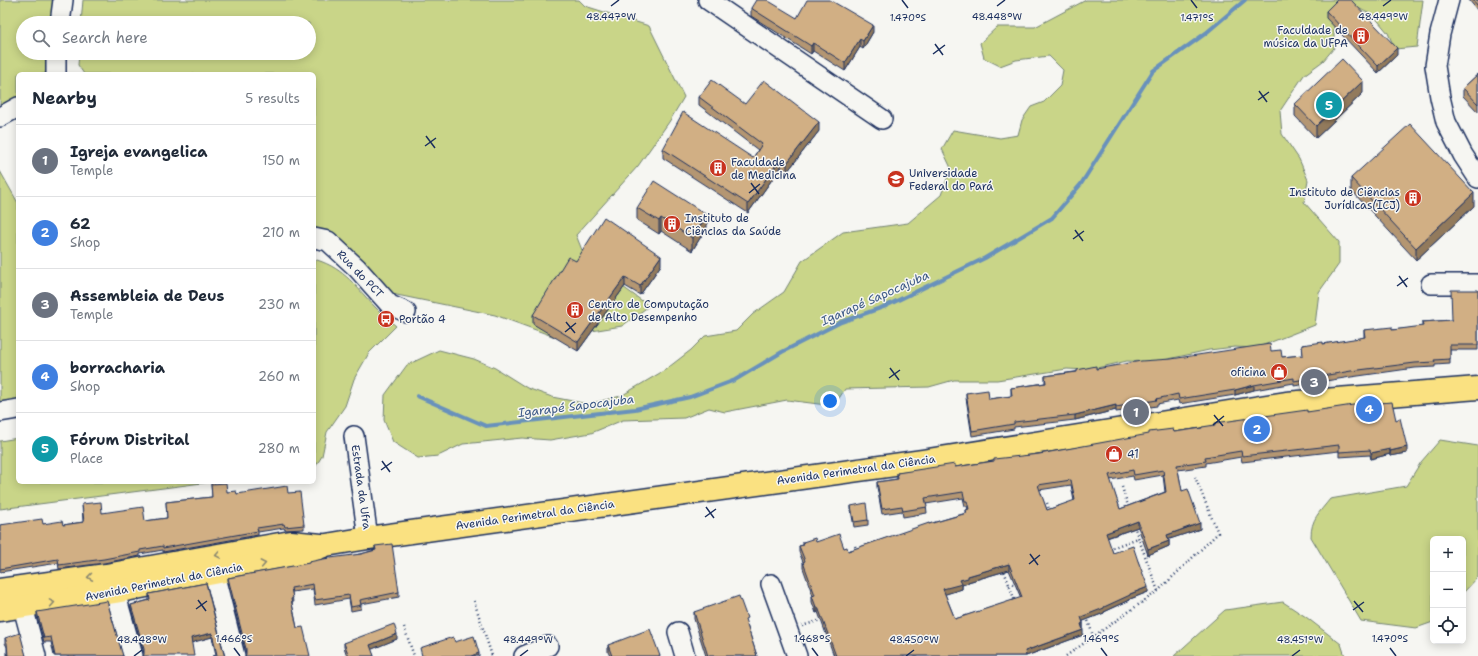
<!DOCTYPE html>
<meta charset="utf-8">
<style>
:root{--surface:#fff;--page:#f2f2f3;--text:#1f2937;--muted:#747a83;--line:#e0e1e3;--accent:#c8321e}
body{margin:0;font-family:"Shantell Sans",sans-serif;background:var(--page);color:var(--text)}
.controls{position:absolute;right:12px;bottom:12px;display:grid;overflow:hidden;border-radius:6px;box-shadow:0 2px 10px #0003}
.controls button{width:36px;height:36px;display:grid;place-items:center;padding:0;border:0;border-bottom:1px solid var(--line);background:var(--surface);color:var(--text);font:20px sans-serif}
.you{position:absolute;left:830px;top:401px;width:14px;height:14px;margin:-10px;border:3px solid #fff;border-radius:50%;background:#1a73e8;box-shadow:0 0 0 6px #1a73e833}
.badge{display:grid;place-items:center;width:26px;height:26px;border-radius:50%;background:var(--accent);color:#fff;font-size:13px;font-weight:700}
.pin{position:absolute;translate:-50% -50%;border:2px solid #fff;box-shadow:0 1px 4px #0006}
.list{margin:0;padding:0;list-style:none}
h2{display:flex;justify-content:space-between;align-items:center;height:52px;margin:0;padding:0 16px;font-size:17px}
h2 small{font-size:13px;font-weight:400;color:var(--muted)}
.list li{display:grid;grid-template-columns:26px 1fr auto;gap:12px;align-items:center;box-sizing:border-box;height:72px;padding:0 16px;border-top:1px solid var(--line)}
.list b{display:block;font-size:15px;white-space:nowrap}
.list p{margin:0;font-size:13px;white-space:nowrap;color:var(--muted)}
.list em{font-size:13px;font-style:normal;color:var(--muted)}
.icon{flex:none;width:22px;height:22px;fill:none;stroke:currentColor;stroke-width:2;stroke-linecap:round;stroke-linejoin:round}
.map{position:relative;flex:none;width:1478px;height:656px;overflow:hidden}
.search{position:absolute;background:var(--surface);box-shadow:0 2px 10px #0003;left:16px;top:16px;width:300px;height:44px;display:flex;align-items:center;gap:10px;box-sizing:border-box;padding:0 14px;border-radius:22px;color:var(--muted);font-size:15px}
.panel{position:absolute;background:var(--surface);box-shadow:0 2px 10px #0003;left:16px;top:72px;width:300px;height:412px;border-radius:6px}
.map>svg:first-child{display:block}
.green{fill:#c9d588;stroke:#728273}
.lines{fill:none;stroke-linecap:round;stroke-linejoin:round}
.stream{stroke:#6891bc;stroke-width:4}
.minor-casing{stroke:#1b2f5e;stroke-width:22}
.major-casing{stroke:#1b2f5e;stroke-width:25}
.path{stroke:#1b2f5e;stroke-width:2.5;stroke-dasharray:1 3;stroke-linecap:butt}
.minor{stroke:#f6f6f2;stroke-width:19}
.major{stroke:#fae181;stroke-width:22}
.wall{fill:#b49672;stroke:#1b2f5e;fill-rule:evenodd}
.shaded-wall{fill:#927a5c;stroke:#1b2f5e}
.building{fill:#d1af84;stroke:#1b2f5e;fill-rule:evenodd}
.oneway{stroke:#8a8870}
.ticks{fill:none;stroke:#1b2f5e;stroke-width:1.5}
.labels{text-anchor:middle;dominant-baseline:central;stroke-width:3;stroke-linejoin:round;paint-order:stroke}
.poi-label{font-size:11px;fill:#1b2f5e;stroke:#f6f6f2;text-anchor:start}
.street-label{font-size:11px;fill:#1b2f5e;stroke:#f6f6f2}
.water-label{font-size:12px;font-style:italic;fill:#3b5885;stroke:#f6f6f2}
.ticks-label{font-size:10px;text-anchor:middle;fill:#1b2f5e;stroke:#f6f6f2;stroke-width:3;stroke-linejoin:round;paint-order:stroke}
</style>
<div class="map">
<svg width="1478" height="656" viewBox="0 0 1478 656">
<rect width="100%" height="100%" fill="#f6f6f2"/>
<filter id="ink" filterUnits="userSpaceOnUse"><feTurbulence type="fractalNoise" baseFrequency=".025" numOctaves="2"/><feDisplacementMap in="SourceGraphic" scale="8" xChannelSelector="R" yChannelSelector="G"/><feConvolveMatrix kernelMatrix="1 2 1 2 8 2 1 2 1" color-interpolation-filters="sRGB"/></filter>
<g filter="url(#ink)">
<g class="green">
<path d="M0 0H55L52 23H23V53H48L45 74H18V116L0 125Z"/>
<path d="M83 0H579L585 6 649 26 684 97 669 122 638 166 576 235 586 260 649 306 622 326 555 337 495 315 387 293 314 241V74H84L78 65 79 53H309V23H81Z"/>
<path d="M1086 0H1423L1417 47 1395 49 1388 33 1374 16 1356 7 1334 20V48L1323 61 1304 75 1280 111 1282 134 1299 159 1308 180 1304 202 1339 242V264L1319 292 1315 325 1256 348 1235 347 1209 350 1155 362 1127 361 1088 370 1067 369 997 380H954L929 387 845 389 834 406 787 400 725 412 709 408 684 418 623 420 591 433 550 440 522 438 463 444 438 456 418 458 393 442 384 420 385 395 407 365 439 350 474 359 495 368 527 388 552 397 588 404 621 396 665 370 691 350 705 336 736 331 753 314 784 292 802 261 843 232 908 223 941 195 951 168 942 149 953 130 1000 138 1018 135 1022 120 1031 107 1044 102 1060 86 1063 70 1049 56 1016 60 1000 66 984 58 980 43 997 27H1035Z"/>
<path d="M0 171 18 203V409L0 410Z"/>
<path d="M317 260C345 269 356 287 375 307 381 313 389 320 396 326L369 353 354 379 345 406 327 432 322 456 314 469V262Z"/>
<path d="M18 438V482H210L0 509V441Z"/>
<path d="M1440 440 1478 446V577L1463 593V539H1433V622L1416 628 1361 621 1311 537C1311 519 1319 513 1330 499L1406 486 1421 462Z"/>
<path d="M1283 602 1306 617 1341 644 1345 656H1174L1225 610Z"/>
</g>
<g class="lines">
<path class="stream" d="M417 396 486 426 635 409 690 397 735 380 782 352 841 322 886 306 985 258 1052 218 1081 184 1153 71 1206 33 1245 0"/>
<defs>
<g id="minor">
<path d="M708 0 882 119"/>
<path d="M1449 0 1440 34 1435 66 1440 97 1446 122 1463 155 1478 178"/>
<path d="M60 23 63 0"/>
<path d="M56 74V53"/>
<path d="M0 117 18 107"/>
<path d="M314 238 328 241 357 268 390 305 406 312"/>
<path d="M1431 284H1478"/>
<path d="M0 412 18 409"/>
<path d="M354 436 368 538"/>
<path d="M214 573 235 656"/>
<path d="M771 584 797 656"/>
<path d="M115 592 133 656"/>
<path d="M23 607 36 656"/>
<path d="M678 632 685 656"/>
<path d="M524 656 548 646"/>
</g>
<g id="major">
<path d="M0 590 106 575 291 542 321 545"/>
<path d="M0 610 115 592 214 573 293 558 326 545 368 538 923 461 1286 403 1478 388"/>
</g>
</defs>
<use href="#minor" class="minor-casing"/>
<use href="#major" class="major-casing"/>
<g class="path">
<path d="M1122 487 1129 509"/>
<path d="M1047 503 1050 512"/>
<path d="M1134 526 1158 591"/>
<path d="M855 546 857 551"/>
<path d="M1109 549 1138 538"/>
<path d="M1003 568 1015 601"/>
<path d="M1009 586 1017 582"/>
<path d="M474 601 492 656"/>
<path d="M1087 617 1093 636"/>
<path d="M802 626 824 619"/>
<path d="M404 627 414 656"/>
<path d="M1066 656 1158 591 1218 533 1195 477"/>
</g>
<use href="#minor" class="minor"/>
<use href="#major" class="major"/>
</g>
<g class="wall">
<path d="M1469 0H1478V11Z"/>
<path d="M751 8 797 18 873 32 863 49 860 47 845 71 813 51 811 54 751 16Z"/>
<path d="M1326 11 1397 55 1378 73 1326 18Z"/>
<path d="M1478 74V112L1463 96V88Z"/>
<path d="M1363 93 1316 138 1295 116V104Z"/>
<path d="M699 97 745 104 819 131 787 172 781 167 748 213 663 158V149L753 158 758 150 699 105Z"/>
<path d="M1351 178 1474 206 1416 260 1351 190Z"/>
<path d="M637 208 707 227 692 251 661 231 659 234 637 220Z"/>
<path d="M576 261 661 265 640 295 625 286 578 351 533 324V315Z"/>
<path d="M1478 290V350H1450V364L1435 365V367L1415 368 1351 377 1294 386V383L1254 390 1235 395 1179 404 1178 400 1157 404V406L1116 412V410L1075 420 1014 427V429L972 436 966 398V393L989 399 1011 396V388L1045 383V376L1096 369 1271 351 1282 357 1303 355 1302 345 1323 344 1364 338V330H1392L1422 327V322L1452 320Z"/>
<path d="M1307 412 1396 420 1407 453 1390 456V454L1371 459 1370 455 1339 457V451L1242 462 1241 457 1206 463V466L1178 470 1182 491 1200 529 1169 539V546L1148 555 1138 527 1107 538 1113 553 1138 561 1148 592 1130 599V600L1104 612V613L1083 621V629H1082L1083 635 1026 656H834L818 612 816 613 812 602V596H813L803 568V562L799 552V546L803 545V542H816L844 548 848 551 929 524 966 513V510H968L967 506H965L963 498 926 504 927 513 903 517 902 511 882 514 877 487V482L897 479V473L955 467 1174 432ZM1163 475 1165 492 1120 509 1110 480 1133 476 1134 480ZM1071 485 1074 501 1047 510 1039 490ZM1009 570 1021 598 955 619 945 594 962 589V585L968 583V582Z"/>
<path d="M211 484 227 492 237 494 288 493 304 525V529L285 530 284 528 258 532V535L163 552V550L140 554V556L104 563 59 569 58 563 0 572V525L43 524 63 525 83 522 82 504 102 513 145 521 167 518 166 502 212 497Z"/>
<path d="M851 506 868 520V525L854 527 851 510Z"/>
<path d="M375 546 399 592V597L361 604V609L351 611 349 599 315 605 313 589 292 592 293 603H292L297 628 246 653 228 583V578L361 554 375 550Z"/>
<path d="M206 583 224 654 216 655 212 637 144 653 131 609V605L149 600V594Z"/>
<path d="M37 612 123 655V656H54L51 642H44L37 617Z"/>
<path d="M694 612 747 625 757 656H706L694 619Z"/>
<path d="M5 638 26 655V656H7V647L5 643Z"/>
<path d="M397 639 371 649 374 656H347L344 647V643Z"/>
<path d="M608 645 660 656H610L608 652Z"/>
</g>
<g class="shaded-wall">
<path d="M873 25V32L863 49V41Z"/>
<path d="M860 39V47L845 71V63Z"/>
<path d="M813 43V51L811 54V46Z"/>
<path d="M1397 48V55L1378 73V66Z"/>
<path d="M1363 81V93L1316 138V126Z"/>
<path d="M819 122V131L787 172V163Z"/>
<path d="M781 158V167L748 213V204Z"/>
<path d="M1474 193V206L1416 260V248Z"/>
<path d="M707 215V227L692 251V238Z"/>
<path d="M661 218V231L659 234V221Z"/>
<path d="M661 256V265L640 295V286Z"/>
<path d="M625 277V286L578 351V342Z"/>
<path d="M1254 385V390L1235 395V390Z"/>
<path d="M1116 405V410L1075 420V415Z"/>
<path d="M1407 447V453L1390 456V451Z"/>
<path d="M1390 449V454L1371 459V453Z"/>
<path d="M1138 521V527L1106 538V533Z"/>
<path d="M1200 523V529L1167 540V535Z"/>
<path d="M1169 541V546L1148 555V549Z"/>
<path d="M1009 564V570L968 582V583L962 585V589L943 595V589L960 580 968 576Z"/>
<path d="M1148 587V592L1130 599V600L1104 612V613L1081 622V617L1130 594Z"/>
<path d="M816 607H818V612L816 613Z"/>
<path d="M1083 623V629L1081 630V624Z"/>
<path d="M1083 630V635L1026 656 1025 651Z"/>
<path d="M212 633V637L191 643V638Z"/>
<path d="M397 634V639L370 650V645Z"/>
<path d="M479 653V656H471Z"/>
</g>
<g class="building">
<path d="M756 0H767L797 18 807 0H830L873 25 863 41 860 39 845 63 813 43 811 46 751 8Z"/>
<path d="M1337 0H1351L1397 48 1378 66 1326 11Z"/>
<path d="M1473 0H1478V6Z"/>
<path d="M1342 59 1363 81 1316 126 1295 104Z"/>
<path d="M1478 74V104L1463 88Z"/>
<path d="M712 80 745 104 764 80 819 122 787 163 781 158 748 204 663 149 683 112 753 158 762 144 699 97Z"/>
<path d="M1410 124 1474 193 1416 248 1351 178Z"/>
<path d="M654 181 707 215 692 238 661 218 659 221 637 208Z"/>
<path d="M604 217 661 256 640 286 625 277 578 342 533 315 568 257 576 261Z"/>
<path d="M1451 290H1478V345H1450V359L1434 360 1435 362 1415 363 1351 371 1294 381V378L1254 385 1235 390 1179 399 1178 394 1156 399 1157 400 1116 407V405L1075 415 1014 422V424L972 431 966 393 988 390 989 399 1012 396 1011 388 1046 383 1045 376 1077 372V370L1096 366V369L1141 361 1171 359 1270 344 1271 351 1281 350 1282 357 1303 355 1302 345 1323 342V344L1365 337 1364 330 1392 327V330L1423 326 1422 322 1452 320Z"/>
<path d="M1392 402 1396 420 1400 418 1407 447 1390 451V449L1371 453 1370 450 1339 452V445L1242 456 1241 451 1205 457 1206 461 1177 465 1182 491 1188 489 1200 523 1167 535 1169 541 1148 549 1138 521 1106 533 1113 553 1133 546 1138 561 1148 587 1130 594V595L1104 607V608L1081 617 1083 623 1081 624 1083 630 1025 651 1026 656H836L818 607H816L812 596 815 595 803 562 805 561 799 546 804 545 803 542 815 538 816 542 839 534 844 548 847 547 848 551 929 523V524L967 513 966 510 969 509 967 501H965L963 492 925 498 927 507 903 511 902 506 882 509 877 482 898 479 897 473 955 464V467L994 461V459L1039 454 1149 434V432L1173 429 1174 432 1202 428V427L1215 425V423L1307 410V412L1353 405ZM1133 470 1134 475 1163 470 1166 492 1120 509 1109 475ZM1071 480 1075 500 1047 510 1038 485ZM1009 564 1022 597 955 619 943 589 962 584 960 580 968 578V576Z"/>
<path d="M226 483 227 492 236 491 237 494 287 486 288 493 300 492 304 525 285 527 284 524 257 528 258 531 163 548V546L140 550V552L104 559 59 565 58 559 0 569V525L42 519 43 524 62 521 63 525 84 522 82 504 101 502 102 513 143 507 145 521 167 518 166 502 212 497 211 484Z"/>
<path d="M866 503 868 520 854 522 851 506Z"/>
<path d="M392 544 399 592 360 600 361 605 351 607 349 595 315 600 313 584 291 588 293 598 291 599 297 628 303 627 310 656H245L246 654V649L228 578 309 563V562L323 559 361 554 376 550 375 546Z"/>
<path d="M206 583 224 654 225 656H212L217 655 212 633 191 638 194 656H143L144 654V649L131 605 150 600 149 594Z"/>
<path d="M739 596 747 618 745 619 757 656H708L694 612Z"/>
<path d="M107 601 123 656H55L51 637 44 638 37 612Z"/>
<path d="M394 624 397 634 370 645 374 656H349L344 643Z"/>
<path d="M650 629 660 656H612L608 645Z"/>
<path d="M20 633 26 656H8L7 643 5 638Z"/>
<path d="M474 636 479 653 471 656H422L420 648 453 637 455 642Z"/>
</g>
<defs><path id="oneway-chevron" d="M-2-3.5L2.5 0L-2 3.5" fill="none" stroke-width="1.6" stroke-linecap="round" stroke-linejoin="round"/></defs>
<g class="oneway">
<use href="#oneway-chevron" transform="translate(218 555) rotate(170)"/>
<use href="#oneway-chevron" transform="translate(263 564) rotate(-11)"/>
<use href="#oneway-chevron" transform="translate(90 577) rotate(172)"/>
<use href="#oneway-chevron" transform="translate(52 603) rotate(-10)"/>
</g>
</g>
<path class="ticks" d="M902 0 908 8M1191 0 1197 8M611 6 619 0M997 6 1005 0M1383 6 1391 0M935 44 943 55M933 54 945 45M1259 91 1267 102M1258 100 1269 92M426 136 435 148M425 146 436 138M751 183 759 194M749 193 760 184M1075 230 1083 241M1073 239 1084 231M1399 276 1407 287M1397 286 1408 278M566 322 575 333M565 332 576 323M890 368 899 380M889 378 900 370M1214 415 1223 426M1213 425 1224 416M382 461 390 472M381 470 392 462M706 507 714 518M705 517 716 509M1030 554 1038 565M1029 564 1040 555M198 600 206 611M1354 601 1363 612M196 609 207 601M1353 610 1364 602M234 648 240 656M812 648 818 656M1101 648 1107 656M1390 648 1396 656M134 656 142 650M520 656 528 650M906 656 914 650M1292 656 1300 650"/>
<defs>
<symbol id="building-disc" viewBox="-11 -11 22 22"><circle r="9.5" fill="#c8321e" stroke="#f6f6f2"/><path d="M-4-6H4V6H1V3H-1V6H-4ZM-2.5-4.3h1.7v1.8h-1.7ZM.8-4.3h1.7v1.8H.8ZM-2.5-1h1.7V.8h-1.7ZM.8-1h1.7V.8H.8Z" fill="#fff"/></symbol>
<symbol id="university-disc" viewBox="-11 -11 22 22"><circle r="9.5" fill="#c8321e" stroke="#f6f6f2"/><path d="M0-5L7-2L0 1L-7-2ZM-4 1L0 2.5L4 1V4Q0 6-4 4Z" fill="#fff"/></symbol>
<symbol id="bus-disc" viewBox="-11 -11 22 22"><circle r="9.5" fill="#c8321e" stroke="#f6f6f2"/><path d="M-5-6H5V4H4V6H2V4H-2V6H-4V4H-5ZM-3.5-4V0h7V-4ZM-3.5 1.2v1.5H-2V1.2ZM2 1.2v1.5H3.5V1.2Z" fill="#fff"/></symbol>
<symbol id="shop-disc" viewBox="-11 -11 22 22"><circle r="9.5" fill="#c8321e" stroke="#f6f6f2"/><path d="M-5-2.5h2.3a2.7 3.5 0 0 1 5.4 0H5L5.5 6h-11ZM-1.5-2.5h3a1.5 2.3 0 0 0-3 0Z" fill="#fff"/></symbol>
</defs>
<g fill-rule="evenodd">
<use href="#building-disc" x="1351" y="26" width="20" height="20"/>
<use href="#building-disc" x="708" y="158" width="20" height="20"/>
<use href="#university-disc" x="886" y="169" width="20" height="20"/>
<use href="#building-disc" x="1403" y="188" width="20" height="20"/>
<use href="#building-disc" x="662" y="214" width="20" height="20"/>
<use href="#building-disc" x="565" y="300" width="20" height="20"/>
<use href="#bus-disc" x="376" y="309" width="20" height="20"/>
<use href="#shop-disc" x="1269" y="362" width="20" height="20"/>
<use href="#shop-disc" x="1104" y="444" width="20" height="20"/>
</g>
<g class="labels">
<g class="poi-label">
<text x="1348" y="30" text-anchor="end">Faculdade de<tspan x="1348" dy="13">música da UFPA</tspan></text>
<text x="731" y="162">Faculdade<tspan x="731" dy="13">de Medicina</tspan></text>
<text x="909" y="173">Universidade<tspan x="909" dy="13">Federal do Pará</tspan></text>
<text x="1400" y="192" text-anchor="end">Instituto de Ciências<tspan x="1400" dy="13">Jurídicas(ICJ)</tspan></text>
<text x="685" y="218">Instituto de<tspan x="685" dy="13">Ciências da Saúde</tspan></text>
<text x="588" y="304">Centro de Computação<tspan x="588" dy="13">de Alto Desempenho</tspan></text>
<text x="399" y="319">Portão 4</text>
<text x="1266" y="372" text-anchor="end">oficina</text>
<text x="1127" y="454">41</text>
</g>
<g class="street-label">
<text transform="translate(360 274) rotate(46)">Rua do PCT</text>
<text transform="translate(856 470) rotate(-8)">Avenida Perimetral da Ciência</text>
<text transform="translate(361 487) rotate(82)">Estrada da Ufra</text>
<text transform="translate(535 515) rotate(-8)">Avenida Perimetral da Ciência</text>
<text transform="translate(164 582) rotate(-11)">Avenida Perimetral da Ciência</text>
</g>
<g class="water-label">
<text transform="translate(875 298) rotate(-24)">Igarapé Sapocajuba</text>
<text transform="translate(576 406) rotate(-7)">Igarapé Sapocajuba</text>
</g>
</g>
<g class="ticks-label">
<text x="611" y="20">48.447°W</text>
<text x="997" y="20">48.448°W</text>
<text x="1383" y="20">48.449°W</text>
<text x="908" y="21">1.470°S</text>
<text x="1197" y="21">1.471°S</text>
<text x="234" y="642">1.466°S</text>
<text x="812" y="642">1.468°S</text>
<text x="1101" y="642">1.469°S</text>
<text x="1390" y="642">1.470°S</text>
<text x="142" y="643">48.448°W</text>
<text x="528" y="643">48.449°W</text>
<text x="914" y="643">48.450°W</text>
<text x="1300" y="643">48.451°W</text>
</g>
</svg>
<div class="controls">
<button>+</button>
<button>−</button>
<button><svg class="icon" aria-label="locate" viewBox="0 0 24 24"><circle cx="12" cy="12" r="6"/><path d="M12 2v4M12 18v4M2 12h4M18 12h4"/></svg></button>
</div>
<div class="you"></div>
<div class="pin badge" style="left:1136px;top:412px;background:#6b7280">1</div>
<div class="pin badge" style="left:1257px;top:429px;background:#3f7fe0">2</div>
<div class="pin badge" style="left:1314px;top:382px;background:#6b7280">3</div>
<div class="pin badge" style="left:1369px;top:409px;background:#3f7fe0">4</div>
<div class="pin badge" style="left:1329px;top:105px;background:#0f9aa8">5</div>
<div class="search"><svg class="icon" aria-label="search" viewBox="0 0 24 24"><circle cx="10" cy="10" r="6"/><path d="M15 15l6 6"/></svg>Search here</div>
<section class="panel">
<h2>Nearby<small>5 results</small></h2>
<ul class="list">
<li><span class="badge" style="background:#6b7280">1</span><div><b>Igreja evangelica</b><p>Temple</p></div><em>150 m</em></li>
<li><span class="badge" style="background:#3f7fe0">2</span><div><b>62</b><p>Shop</p></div><em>210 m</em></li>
<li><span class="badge" style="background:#6b7280">3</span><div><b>Assembleia de Deus</b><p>Temple</p></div><em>230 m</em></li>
<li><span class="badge" style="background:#3f7fe0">4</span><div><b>borracharia</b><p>Shop</p></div><em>260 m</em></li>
<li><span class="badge" style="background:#0f9aa8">5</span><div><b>Fórum Distrital</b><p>Place</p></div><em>280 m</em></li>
</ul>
</section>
</div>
